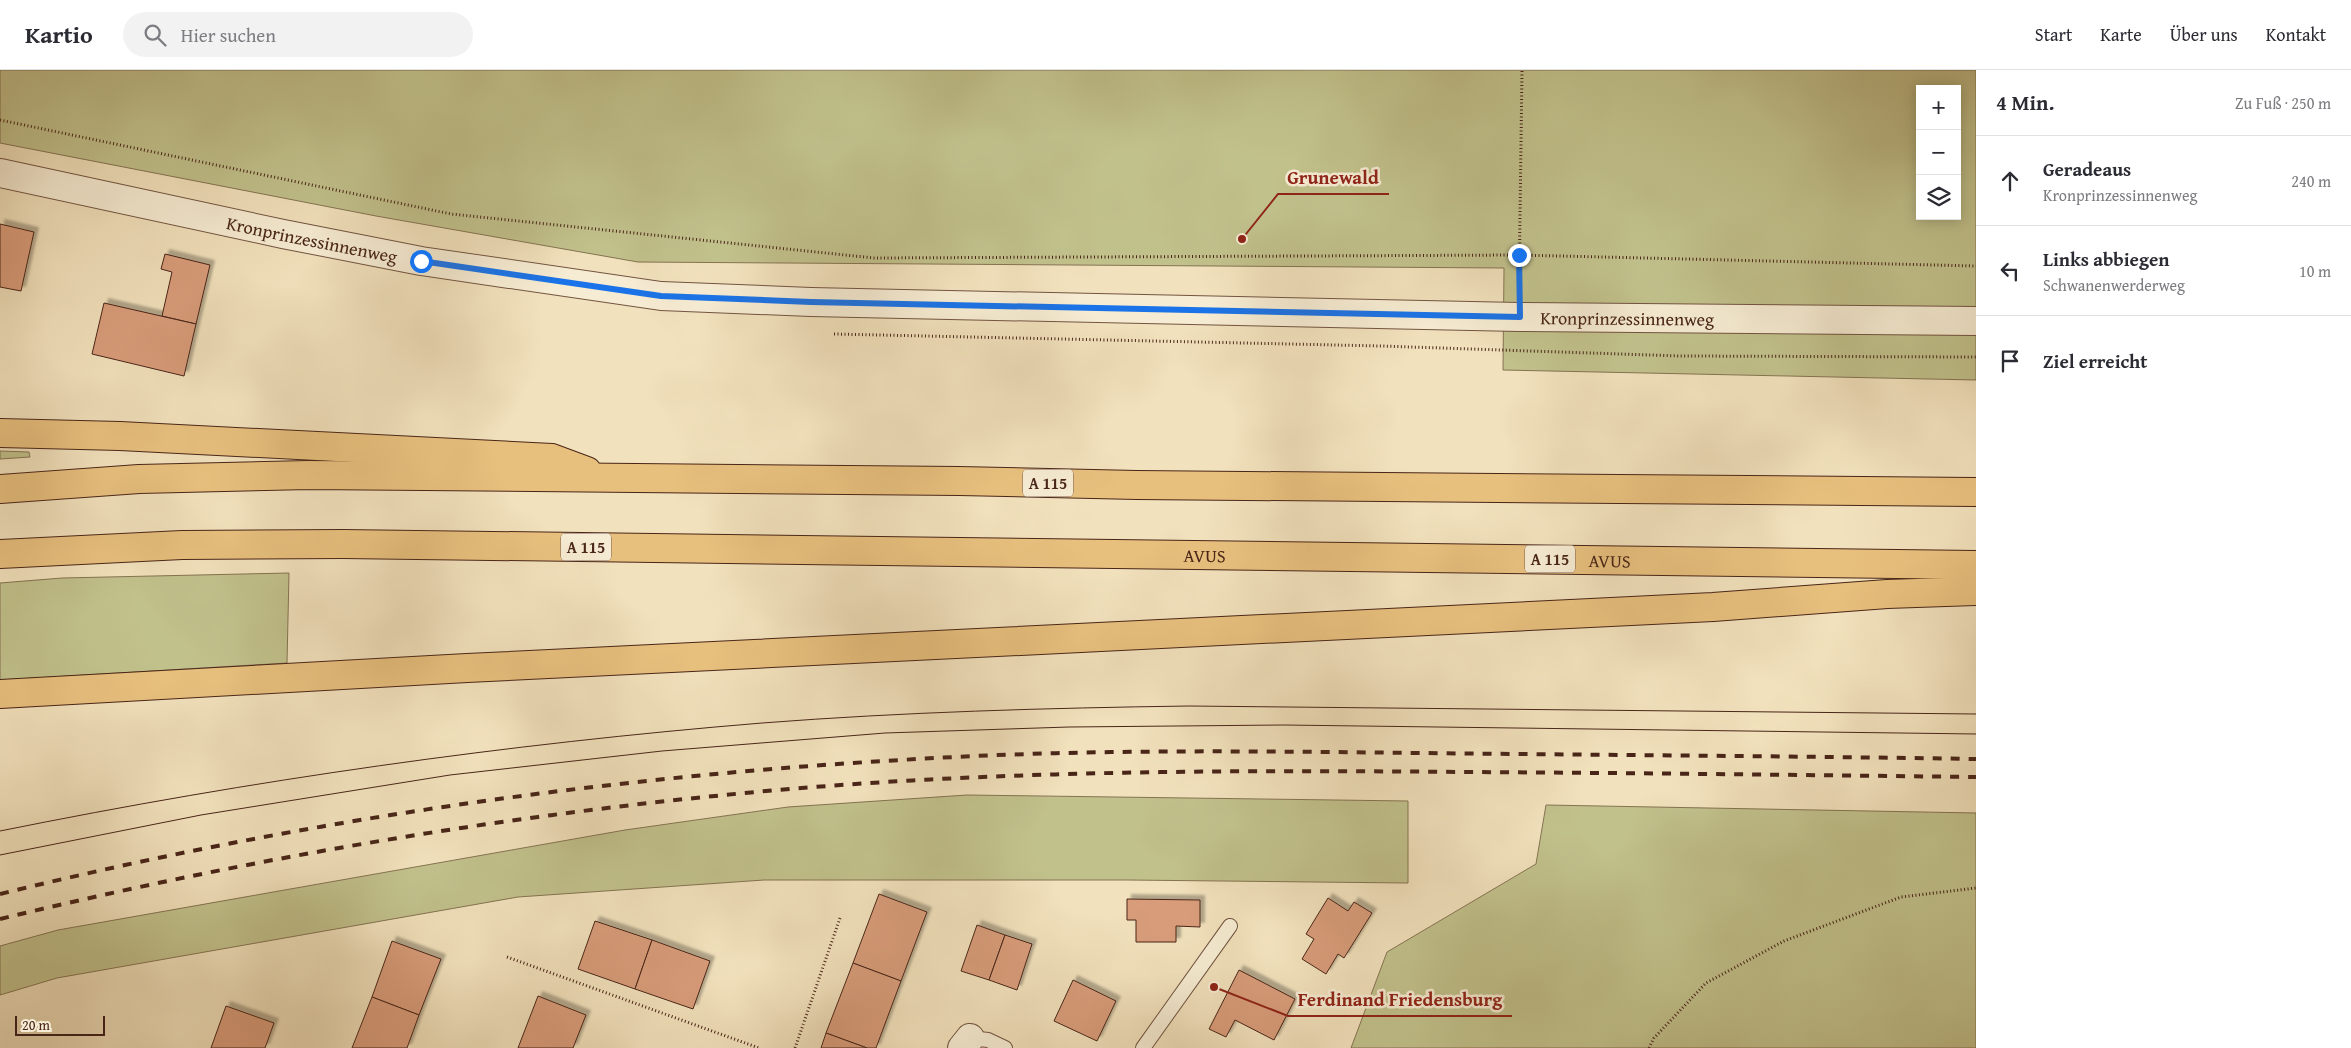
<!DOCTYPE html>
<html lang="de">
<meta charset="utf-8">
<style>
:root{--surface:#fff;--page:#f2f2f3;--text:#2b2b33;--muted:#7c7c81;--line:#e1e1e2}
body{margin:0;font-family:"Gentium Book Plus",serif;background:var(--page);color:var(--text)}
.controls{position:absolute;right:15px;top:15px;display:grid;overflow:hidden;border-radius:0px;box-shadow:0 2px 12px #0003}
.controls button{width:45px;height:45px;display:grid;place-items:center;padding:0;border:0;border-bottom:1px solid var(--line);background:var(--surface);color:var(--text);font:25px sans-serif}
.scale{position:absolute;left:15px;bottom:12px;width:90px;box-sizing:border-box;padding-left:5px;border:2px solid #492518;border-top:0;font-size:14px;line-height:18px;white-space:nowrap;color:#492518;-webkit-text-stroke:4px #f6ecd3;paint-order:stroke}
.stop{position:absolute;width:15px;height:15px;margin:-11px;border:4px solid #1a73e8;border-radius:50%;background:#fff}
.stop.end{background:#1a73e8;border-color:#fff;box-shadow:0 1px 5px #0008}
.list{margin:0;padding:0;list-style:none}
h2{display:flex;justify-content:space-between;align-items:center;height:65px;margin:0;padding:0 20px;font-size:21px}
h2 small{font-size:16px;font-weight:400;color:var(--muted)}
.list li{display:grid;grid-template-columns:32px 1fr auto;gap:15px;align-items:center;box-sizing:border-box;height:90px;padding:0 20px;border-top:1px solid var(--line)}
.list b{display:block;font-size:19px;white-space:nowrap}
.list p{margin:0;font-size:16px;white-space:nowrap;color:var(--muted)}
.list em{font-size:16px;font-style:normal;color:var(--muted)}
.icon{flex:none;width:28px;height:28px;fill:none;stroke:currentColor;stroke-width:2;stroke-linecap:round;stroke-linejoin:round}
.map{position:relative;flex:none;width:1976px;height:978px;overflow:hidden}
header{display:flex;align-items:center;gap:30px;box-sizing:border-box;height:70px;padding:0 25px;background:var(--surface);border-bottom:1px solid var(--line)}
header strong{font-size:24px}
nav{display:flex;gap:28px;margin-inline-start:auto;font-size:18px}
.search{width:350px;height:45px;background:var(--page);display:flex;align-items:center;gap:12px;box-sizing:border-box;padding:0 18px;border-radius:28px;color:var(--muted);font-size:19px}
main{display:flex}
aside{flex:1;background:var(--surface)}
.map>svg:first-child{display:block}
.green{fill:#c1c18c;stroke:#857352;fill-rule:evenodd}
.building{fill:#d89c7a;stroke:#492518;filter:url(#shadow)}
.lines{fill:none;stroke-linecap:round;stroke-linejoin:round}
.service-casing{stroke:#735441;stroke-width:16}
.minor-casing{stroke:#735441;stroke-width:30}
.tertiary-casing{stroke:#735441;stroke-width:30}
.motorway-casing{stroke:#492518;stroke-width:30}
.path{stroke:#492518;stroke-width:3;stroke-dasharray:1 2.5;stroke-linecap:butt}
.service{stroke:#f6ecd3;stroke-width:14}
.minor{stroke:#f6ecd3;stroke-width:28}
.tertiary{stroke:#f6ecd3;stroke-width:28}
.motorway{stroke:#e8c07e;stroke-width:28}
.tram{stroke:#492518;stroke-width:1}
.rail{stroke:#492518;stroke-width:4;stroke-dasharray:9 9;stroke-linecap:butt}
.route{stroke:#1a73e8;stroke-width:6}
.labels{text-anchor:middle;dominant-baseline:central;stroke-width:5;stroke-linejoin:round;paint-order:stroke}
.shield{fill:#f6ecd3;stroke:#7d6150;stroke-width:1}
.shield-label{font-size:16px;font-weight:bold;fill:#492518}
.street-label{font-size:18px;fill:#492518;stroke:#f6ecd3}
.leader{fill:none;stroke:#8f2418;stroke-width:2}
.callout-dot{fill:#8f2418;stroke:#f6ecd3;stroke-width:2}
.callout-label{font-size:19px;text-anchor:middle;font-weight:bold;fill:#8f2418;stroke:#f6ecd3;stroke-width:5;stroke-linejoin:round;paint-order:stroke}
</style>
<header>
<strong>Kartio</strong>
<div class="search"><svg class="icon" aria-label="search" viewBox="0 0 24 24"><circle cx="10" cy="10" r="6"/><path d="M15 15l6 6"/></svg>Hier suchen</div>
<nav><a>Start</a><a>Karte</a><a>Über uns</a><a>Kontakt</a></nav>
</header>
<main>
<div class="map">
<svg width="1976" height="978" viewBox="0 0 1976 978">
<defs>
<filter id="shadow"><feDropShadow dx="4.5" dy="-4.5" stdDeviation="1" flood-color="#0004"/></filter>
</defs>
<rect width="100%" height="100%" fill="#f1e1bc"/>
<filter id="stains"><feTurbulence type="fractalNoise" baseFrequency=".004" numOctaves="4"/><feColorMatrix values="0 0 0 0 .2 0 0 0 0 .09 0 0 0 0 .02 0 0 0 .5 -.17"/></filter>
<radialGradient id="worn" r=".72"><stop offset=".6" stop-color="#630" stop-opacity="0"/><stop offset="1" stop-color="#630" stop-opacity=".3"/></radialGradient>
<g class="green">
<path d="M0 0H1976V310L1503 300 1504 198 638 192 376 146 0 73ZM1920 19H1957V146H1920Z"/>
<path d="M0 381 29 382 30 387 0 389Z"/>
<path d="M289 503 287 593 0 610V513L62 508Z"/>
<path d="M967 725 1408 731V813L1127 810H764L518 827 57 908 0 925V876L58 860 625 760 788 737Z"/>
<path d="M1546 735 1976 743V978H1351L1387 882 1536 794Z"/>
</g>
<g class="building">
<path d="M0 154 34 162 21 221 0 217Z"/>
<path d="M165 184 210 195 196 254 162 246 172 202 161 199Z"/>
<path d="M104 233 196 254 184 306 92 284Z"/>
<path d="M879 824 927 842 901 911 853 893Z"/>
<path d="M1328 828 1348 841 1354 832 1372 843 1344 888 1338 884 1326 904 1302 889 1314 869 1306 864Z"/>
<path d="M1127 829 1200 830V857L1176 856V872H1136V850H1127Z"/>
<path d="M595 851 652 870 635 919 578 899Z"/>
<path d="M977 855 1005 865 989 910 961 901Z"/>
<path d="M1005 865 1032 874 1017 920 989 910Z"/>
<path d="M652 870 710 891 693 939 635 919Z"/>
<path d="M392 871 441 889 419 945 372 927Z"/>
<path d="M853 893 901 911 876 978H867L826 963Z"/>
<path d="M1239 900 1295 929 1274 970 1235 950 1226 967 1209 959Z"/>
<path d="M1073 910 1116 931 1097 971 1054 951Z"/>
<path d="M538 926 586 945 573 978H518Z"/>
<path d="M372 927 419 945 407 978H352Z"/>
<path d="M226 936 274 953 265 978H211Z"/>
<path d="M826 963 867 978H821Z"/>
</g>
<g class="lines">
<defs>
<g id="service">
<path d="M970 968 988 970 1005 978"/>
<path d="M1143 978 1230 856"/>
</g>
<path id="minor" d="M962 978 970 968"/>
<g id="tertiary">
<path id="s1" d="M0 103 283 164 421 191 661 226 811 232 1519 247 1976 251"/>
</g>
<g id="motorway">
<path d="M0 363 120 366 552 388 587 401"/>
<path d="M0 419 139 409 309 405 959 411 1137 415 1976 422"/>
<path id="s2" d="M0 484 182 475 343 474 1976 495"/>
<path d="M0 624 467 598 1713 537 1887 524 1976 521"/>
</g>
</defs>
<use href="#service" class="service-casing"/>
<use href="#minor" class="minor-casing"/>
<use href="#tertiary" class="tertiary-casing"/>
<use href="#motorway" class="motorway-casing"/>
<g class="path">
<path d="M0 50 451 144 874 188 1519 185 1976 196"/>
<path d="M1519 219 1522 0"/>
<path d="M834 264 1381 276 1680 286 1976 287"/>
<path d="M507 887 759 978"/>
<path d="M795 978 840 848"/>
<path d="M1649 978 1654 968 1706 913 1784 871 1901 827 1976 818"/>
</g>
<use href="#service" class="service"/>
<use href="#minor" class="minor"/>
<use href="#tertiary" class="tertiary"/>
<use href="#motorway" class="motorway"/>
<g class="tram">
<path d="M0 761C252 710 506 674 762 653 904 642 1047 638 1189 636L1976 644"/>
<path d="M0 785 201 745 450 705 662 681 885 663 1069 657 1284 655 1976 664"/>
</g>
<g class="rail">
<path d="M0 824C301 750 608 706 918 689 1084 679 1251 681 1417 683 1603 685 1790 686 1976 689"/>
<path d="M0 849C255 787 516 743 778 720 1007 700 1237 700 1467 702 1636 703 1806 705 1976 707"/>
</g>
</g>
<g class="lines">
<path class="route" d="M421 191 661 226 811 232 1520 247 1519 185"/>
</g>
<g class="labels">
<g class="shield">
<rect x="1023" y="399.5" width="50" height="27" rx="4"/>
<rect x="561" y="463.5" width="50" height="27" rx="4"/>
<rect x="1525" y="475.5" width="50" height="27" rx="4"/>
</g>
<g class="shield-label">
<text x="1048" y="413">A 115</text>
<text x="586" y="477">A 115</text>
<text x="1550" y="489">A 115</text>
</g>
<g class="street-label">
<text stroke="none"><textPath href="#s1" startOffset="319">Kronprinzessinnenweg</textPath></text>
<text stroke="none"><textPath href="#s1" startOffset="1639">Kronprinzessinnenweg</textPath></text>
<text stroke="none"><textPath href="#s2" startOffset="1205">AVUS</textPath></text>
<text stroke="none"><textPath href="#s2" startOffset="1610">AVUS</textPath></text>
</g>
</g>
<path class="leader" d="M1242 169L1278 124H1389M1214 917L1288 946H1512"/>
<g class="callout-dot">
<circle cx="1242" cy="169" r="5"/>
<circle cx="1214" cy="917" r="5"/>
</g>
<g class="callout-label">
<text x="1333" y="114">Grunewald</text>
<text x="1400" y="936">Ferdinand Friedensburg</text>
</g>
<rect width="100%" height="100%" filter="url(#stains)"/>
<rect width="100%" height="100%" fill="url(#worn)"/>
</svg>
<div class="controls">
<button>+</button>
<button>−</button>
<button><svg class="icon" aria-label="layers" viewBox="0 0 24 24"><path d="M12 4l9 5-9 5-9-5zM3 14l9 5 9-5"/></svg></button>
</div>
<div class="scale">20 m</div>
<div class="stop" style="left:421px;top:191px"></div>
<div class="stop end" style="left:1519px;top:185px"></div>
</div>
<aside>
<h2>4 Min.<small>Zu Fuß · 250 m</small></h2>
<ul class="list">
<li><svg class="icon" aria-label="ahead" viewBox="0 0 24 24"><path d="M12 20V5M6 11l6-6 6 6"/></svg><div><b>Geradeaus</b><p>Kronprinzessinnenweg</p></div><em>240 m</em></li>
<li><svg class="icon" aria-label="left" viewBox="0 0 24 24"><path d="M17 20v-9H6M10 6l-5 5 5 5"/></svg><div><b>Links abbiegen</b><p>Schwanenwerderweg</p></div><em>10 m</em></li>
<li><svg class="icon" aria-label="arrive" viewBox="0 0 24 24"><path d="M6 21V4h12l-3 4 3 4H6"/></svg><div><b>Ziel erreicht</b></div></li>
</ul>
</aside>
</main>
